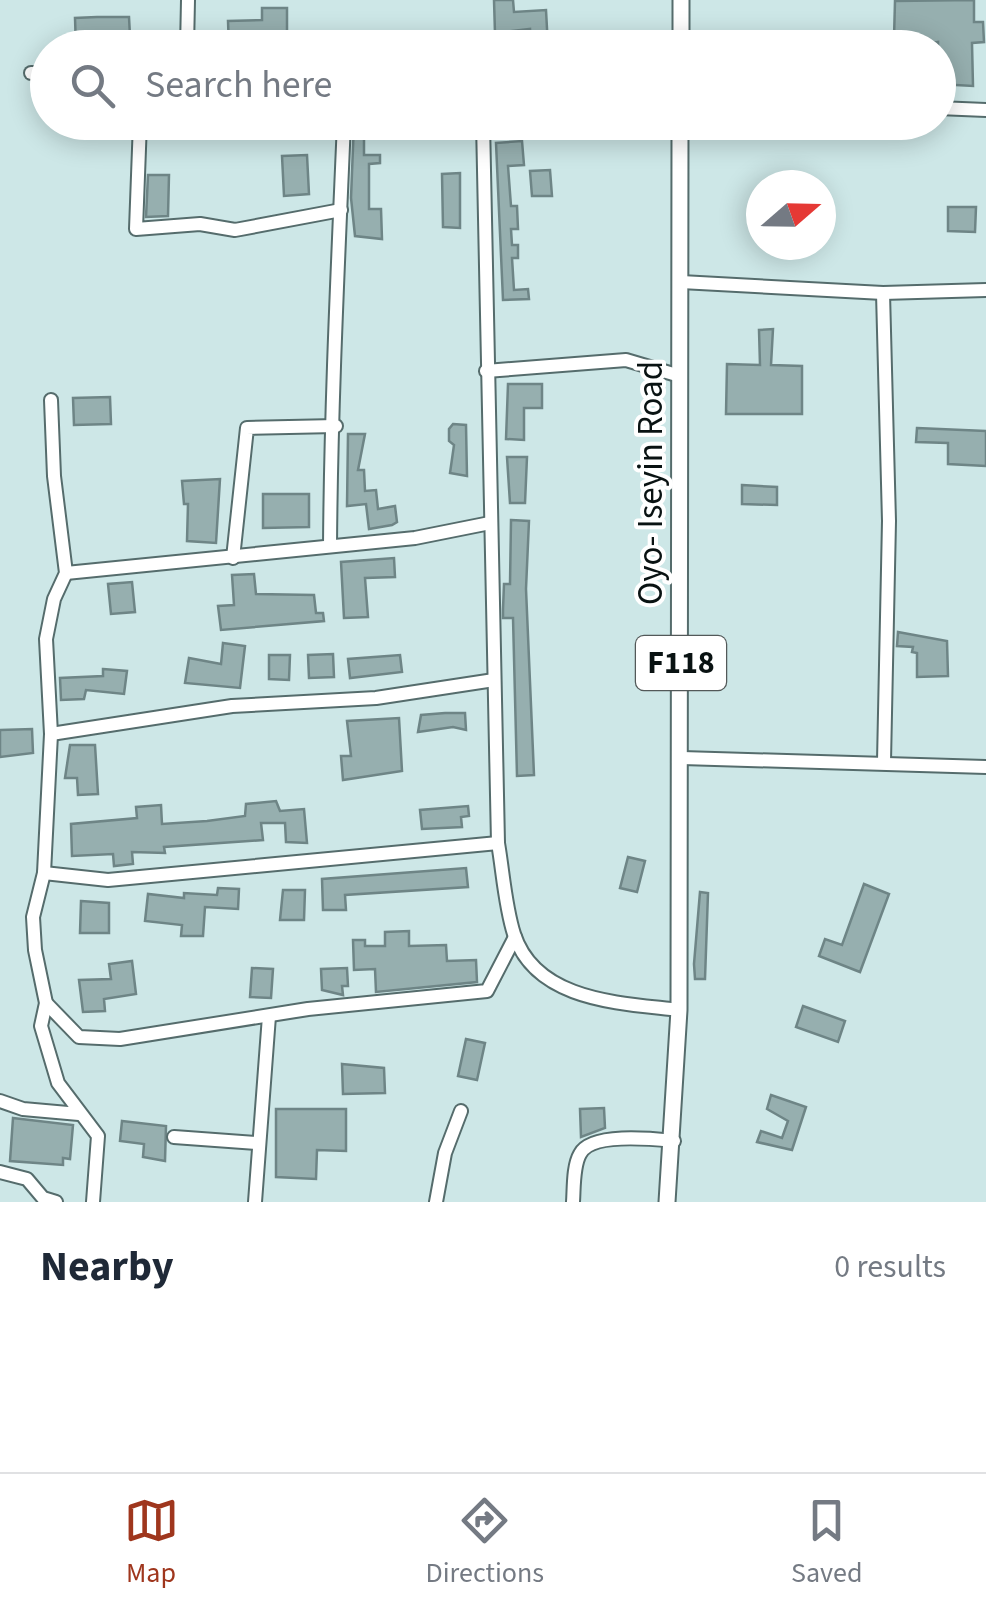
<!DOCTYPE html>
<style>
:root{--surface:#fff;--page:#f6f6f7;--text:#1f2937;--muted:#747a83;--line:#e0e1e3;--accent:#9f361d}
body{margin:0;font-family:"Source Sans 3",sans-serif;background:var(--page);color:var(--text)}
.compass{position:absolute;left:746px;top:170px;width:90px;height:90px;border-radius:50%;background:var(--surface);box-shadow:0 5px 25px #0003;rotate:70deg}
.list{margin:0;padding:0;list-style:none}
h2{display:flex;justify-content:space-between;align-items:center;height:130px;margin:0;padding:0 40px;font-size:42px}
h2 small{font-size:32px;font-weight:400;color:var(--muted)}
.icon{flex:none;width:55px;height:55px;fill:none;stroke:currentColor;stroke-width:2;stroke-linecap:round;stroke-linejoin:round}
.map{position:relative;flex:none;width:986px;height:1202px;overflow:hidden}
.search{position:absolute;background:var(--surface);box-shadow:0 5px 25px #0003;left:30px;right:30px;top:30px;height:110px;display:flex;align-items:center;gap:25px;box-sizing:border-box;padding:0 35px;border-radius:55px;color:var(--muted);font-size:38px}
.sheet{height:270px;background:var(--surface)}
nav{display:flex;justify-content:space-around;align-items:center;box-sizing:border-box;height:140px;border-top:2px solid var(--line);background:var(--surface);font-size:28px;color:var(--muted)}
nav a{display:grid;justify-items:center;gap:5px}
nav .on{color:var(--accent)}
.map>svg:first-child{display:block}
.building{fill:#96afaf;stroke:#6e8586;stroke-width:2.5}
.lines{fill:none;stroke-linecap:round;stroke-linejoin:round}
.minor-casing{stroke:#556c6c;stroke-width:16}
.major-casing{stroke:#556c6c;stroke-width:19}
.minor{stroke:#fff;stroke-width:12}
.major{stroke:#fff;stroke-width:15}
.labels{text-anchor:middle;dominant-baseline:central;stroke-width:8;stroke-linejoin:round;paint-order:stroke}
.shield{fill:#fff;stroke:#535959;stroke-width:2.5}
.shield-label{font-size:32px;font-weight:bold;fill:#091212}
.street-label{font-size:35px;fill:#091212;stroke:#fff}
</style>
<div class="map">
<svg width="986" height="1202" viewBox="0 0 986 1202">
<rect width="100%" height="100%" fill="#cde7e7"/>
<g class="building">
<path d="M494 0H513L514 12 546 10 548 47 531 48 530 29 495 33Z"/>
<path d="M974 0V22H983L984 42 972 43 973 86 938 84V42L901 48V38H894L895 1Z"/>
<path d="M262 8H287V48H229L228 21 262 20Z"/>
<path d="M97 17H129L130 36 97 37 98 48H76L75 18Z"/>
<path d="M354 122H364V155H380V163L369 164V209H381L382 239 355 236 351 198Z"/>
<path d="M522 141 524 165 508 166 511 206H517L518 229H511L512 245H518V258H512L514 290 528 289 529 299 503 300 496 143Z"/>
<path d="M307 155 309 194 284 196 282 156Z"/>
<path d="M550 170 552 196H532L530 171Z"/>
<path d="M460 173V228L443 227 442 174Z"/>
<path d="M148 175H169L168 216 146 217Z"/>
<path d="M948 207H976L975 232 948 231Z"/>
<path d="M773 329 771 365 802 366V414H726L727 364 760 365 759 330Z"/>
<path d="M508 384H542V408H524V440L506 439Z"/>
<path d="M110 397 111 424 74 425 73 398Z"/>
<path d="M453 424 466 425 467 476 450 473 454 445 449 441V429Z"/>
<path d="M917 428 986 431V466L948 464V443L916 442Z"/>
<path d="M348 434H365L358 470H364L365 491 376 490 378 509 395 506 397 522 392 525 369 529 366 504 347 506Z"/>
<path d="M507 457H527L525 503H510Z"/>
<path d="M220 479 216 543 187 541 188 504H184L182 481Z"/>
<path d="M742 485 777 487V505L742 504Z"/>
<path d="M263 494H309V527L263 528Z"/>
<path d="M511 520 529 521 526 589 534 775 517 776 513 618H503V609L504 584H510Z"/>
<path d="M394 558 395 577 365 578 368 617 344 618 341 562Z"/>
<path d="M254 574 256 594 314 595 316 613H323L324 621 221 630 218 606 234 605 232 575Z"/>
<path d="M132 582 135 612 111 614 108 584Z"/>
<path d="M898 632 947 641 948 676 917 677V653L912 652 913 647 897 646Z"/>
<path d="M223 643 245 646 240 688 185 683 189 658 221 664Z"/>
<path d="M333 654 334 677 309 678 308 655Z"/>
<path d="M269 655H290L289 680 269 679Z"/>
<path d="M400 655 402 672 350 678 348 659Z"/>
<path d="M103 669 127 671 124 694 86 690 84 699 61 700 60 678 103 676Z"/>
<path d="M445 713H465L466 730 453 727 418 732 421 715Z"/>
<path d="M399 718 402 771 343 780 341 756H351L347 721Z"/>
<path d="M32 729 33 753 0 757V730Z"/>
<path d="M70 745H95L98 794 78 795 77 778H65Z"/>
<path d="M276 801 280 811 304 809 307 843 286 842 285 823H261L263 840 164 847 165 853 132 852 133 864 114 866 113 854 72 856 71 824 137 818 136 807 161 805 162 824 207 821 245 816 246 804Z"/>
<path d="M468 806 469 816 461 817 462 827 422 829 420 810Z"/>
<path d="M628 857 645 861 637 892 620 888Z"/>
<path d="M466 868 468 887 345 895 346 910H323L322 879Z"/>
<path d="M864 884 889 894 860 972 819 956 825 939 842 945Z"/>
<path d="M218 888 239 889 238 909 205 907 203 936H181L182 925 145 921 148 894 184 898V893L217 895Z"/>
<path d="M283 890H305L304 920H280Z"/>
<path d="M700 892 708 893 705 979H695L694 964Z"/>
<path d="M81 901 109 903V933H80Z"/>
<path d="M409 931V946L446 945 447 961 476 960 477 982 376 992 375 969 354 970 353 940H365V946H385V932Z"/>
<path d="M132 961 136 994 104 999 105 1011 83 1012 79 980 111 979 109 964Z"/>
<path d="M252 968 273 969 271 998 250 997Z"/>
<path d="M347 968 348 986H342L343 995 322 990 321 969Z"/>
<path d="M803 1006 845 1021 838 1042 796 1027Z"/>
<path d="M466 1039 485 1043 477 1080 458 1076Z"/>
<path d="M342 1064 384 1068 385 1093 343 1094Z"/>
<path d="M771 1095 806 1107 792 1150 757 1142 761 1131 782 1138 788 1121 767 1109Z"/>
<path d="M604 1108 605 1128 581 1137 580 1109Z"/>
<path d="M276 1109H346V1151L317 1150 316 1179 276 1177Z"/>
<path d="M13 1118 73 1125 70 1159 63 1158V1165L10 1161Z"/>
<path d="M122 1121 166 1126 165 1161 143 1157 144 1144 120 1141Z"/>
</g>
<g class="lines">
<defs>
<g id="minor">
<path d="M187 48 188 0"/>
<path d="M31 73H48"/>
<path d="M938 108 986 110"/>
<path d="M140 122 136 229 200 224 235 230 341 210"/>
<path d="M483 122 498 843C503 872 505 906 514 934 536 1002 622 1003 679 1010"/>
<path d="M681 282 883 293 986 290"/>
<path d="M883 293 889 521 884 761"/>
<path d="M486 371 626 360 680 376"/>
<path d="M51 400 54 476 66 573 54 599 46 639 51 734 44 873 33 917 35 950 46 1003 41 1026 58 1083 98 1136 93 1202"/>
<path d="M330 546C331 405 338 264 344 122"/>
<path d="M233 558 247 428 336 426"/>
<path d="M66 573 415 538 490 523"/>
<path d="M51 734 232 706 376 698 494 680"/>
<path d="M682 758 986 767"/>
<path d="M44 873 108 880 498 843"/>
<path d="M46 1003 79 1037 120 1039 308 1009 487 991 515 937"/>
<path d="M0 1101 23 1109 79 1114"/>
<path d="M174 1137 257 1143"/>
<path d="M0 1172 27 1179 43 1198 56 1202"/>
<path d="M255 1202 269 1016"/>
<path d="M436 1202 445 1153 461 1111"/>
<path d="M573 1202C574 1188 573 1166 580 1154 591 1132 654 1139 674 1141"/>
</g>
<g id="major">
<path d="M681 48V0"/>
<path d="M667 1202 679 1010 680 122"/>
</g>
</defs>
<use href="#minor" class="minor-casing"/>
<use href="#major" class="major-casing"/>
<use href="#minor" class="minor"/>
<use href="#major" class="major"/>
</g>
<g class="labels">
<rect class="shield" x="636" y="636" width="90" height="54" rx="8"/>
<g class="shield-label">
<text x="681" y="663">F118</text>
</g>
<g class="street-label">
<text transform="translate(651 483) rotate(-90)">Oyo- Iseyin Road</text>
</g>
</g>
</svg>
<svg class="compass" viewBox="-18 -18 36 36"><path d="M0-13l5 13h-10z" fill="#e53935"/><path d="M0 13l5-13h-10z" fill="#747a83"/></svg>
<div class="search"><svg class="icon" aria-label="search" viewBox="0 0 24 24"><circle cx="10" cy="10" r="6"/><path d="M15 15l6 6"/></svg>Search here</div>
</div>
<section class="sheet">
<h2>Nearby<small>0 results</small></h2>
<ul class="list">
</ul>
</section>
<nav>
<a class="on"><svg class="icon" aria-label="map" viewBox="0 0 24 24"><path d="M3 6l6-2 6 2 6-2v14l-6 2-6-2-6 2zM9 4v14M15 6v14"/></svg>Map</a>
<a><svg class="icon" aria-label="directions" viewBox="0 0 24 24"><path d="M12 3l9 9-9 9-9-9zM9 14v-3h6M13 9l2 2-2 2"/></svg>Directions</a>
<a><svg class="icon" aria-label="saved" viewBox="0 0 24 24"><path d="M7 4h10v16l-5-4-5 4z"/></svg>Saved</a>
</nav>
